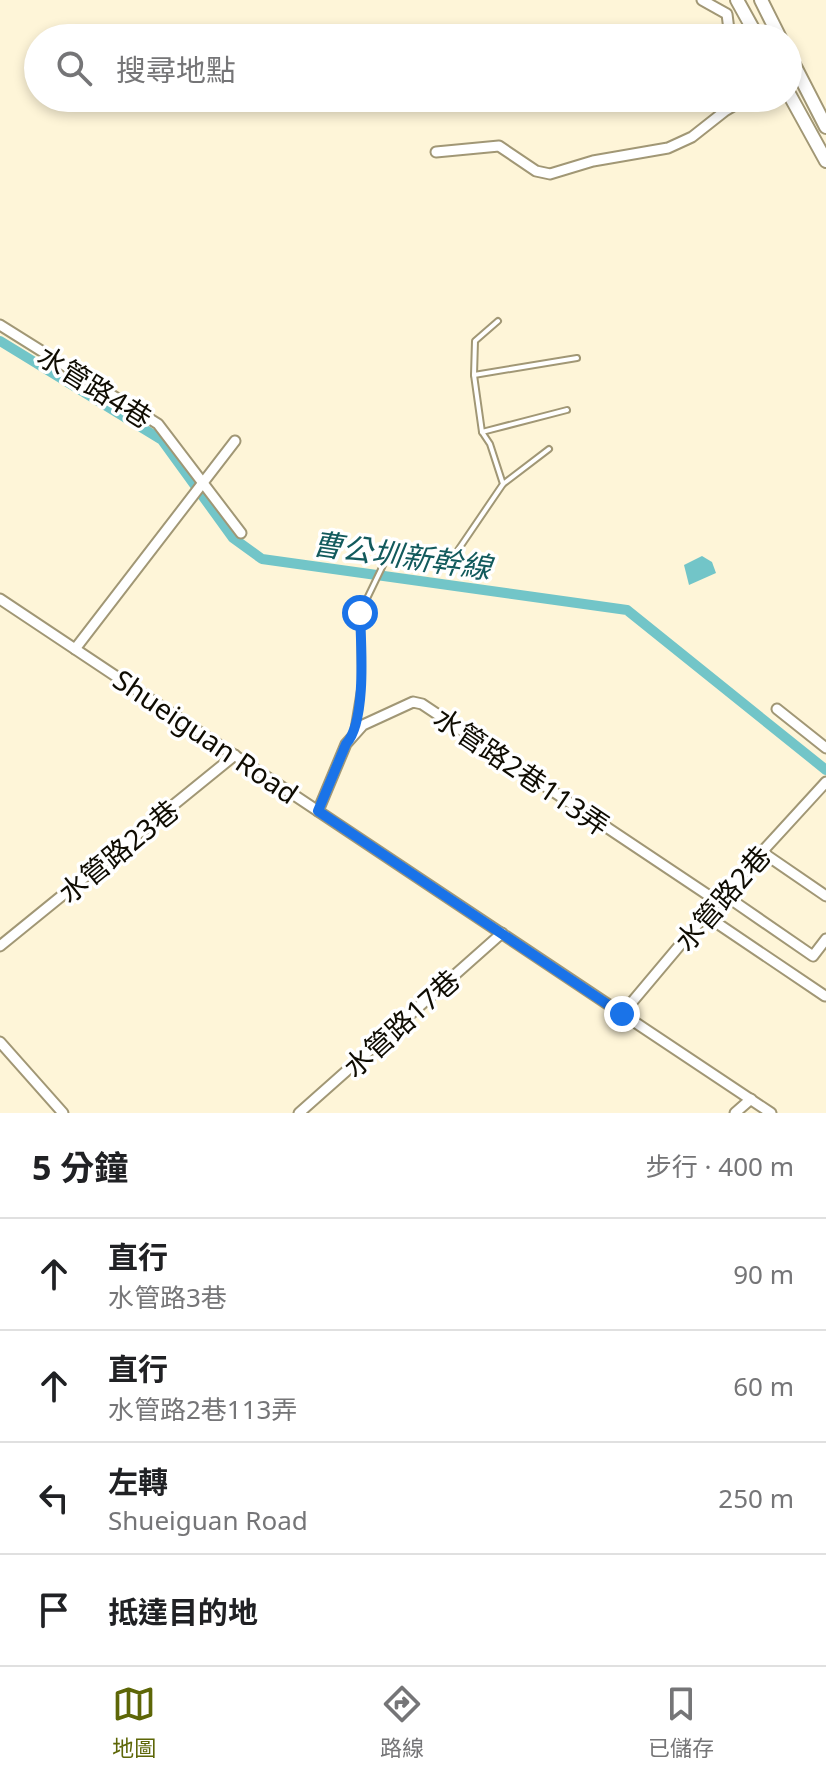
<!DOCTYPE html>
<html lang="zh-TW">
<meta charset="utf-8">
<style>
:root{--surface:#fff;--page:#f6f6f6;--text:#202124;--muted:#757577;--line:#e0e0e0;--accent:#5d6607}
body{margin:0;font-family:"Noto Sans","Noto Sans TC",sans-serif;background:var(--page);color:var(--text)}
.stop{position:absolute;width:24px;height:24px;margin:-18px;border:6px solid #1a73e8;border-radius:50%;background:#fff}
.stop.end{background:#1a73e8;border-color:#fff;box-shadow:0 2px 8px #0008}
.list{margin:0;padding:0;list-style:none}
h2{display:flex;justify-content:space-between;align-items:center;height:104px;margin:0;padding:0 32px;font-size:34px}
h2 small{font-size:26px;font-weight:400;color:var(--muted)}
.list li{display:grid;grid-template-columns:52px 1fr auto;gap:24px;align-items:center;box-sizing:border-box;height:112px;padding:0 32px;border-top:2px solid var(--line)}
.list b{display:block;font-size:30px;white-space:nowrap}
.list p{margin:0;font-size:26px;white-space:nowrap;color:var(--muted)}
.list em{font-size:26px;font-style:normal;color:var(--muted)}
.icon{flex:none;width:44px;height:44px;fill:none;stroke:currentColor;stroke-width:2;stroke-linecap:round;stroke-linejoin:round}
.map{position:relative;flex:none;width:826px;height:1113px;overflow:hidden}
.search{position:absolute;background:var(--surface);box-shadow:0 4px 12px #0003;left:24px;right:24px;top:24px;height:88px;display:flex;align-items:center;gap:20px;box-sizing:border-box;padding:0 28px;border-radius:44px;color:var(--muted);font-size:30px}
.sheet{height:552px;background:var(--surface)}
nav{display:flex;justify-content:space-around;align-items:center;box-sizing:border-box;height:112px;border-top:2px solid var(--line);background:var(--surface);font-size:22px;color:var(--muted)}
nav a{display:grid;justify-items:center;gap:4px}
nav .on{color:var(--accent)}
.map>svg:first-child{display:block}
.water{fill:#72c5c8}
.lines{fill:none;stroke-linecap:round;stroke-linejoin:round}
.canal{stroke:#72c5c8;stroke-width:10}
.lane-casing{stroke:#a19775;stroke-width:8}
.street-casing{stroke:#a19775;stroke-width:13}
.secondary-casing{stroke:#a19775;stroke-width:16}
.lane{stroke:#fff;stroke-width:4}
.street{stroke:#fff;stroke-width:9}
.secondary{stroke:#fff;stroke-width:12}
.route{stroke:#1a73e8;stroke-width:10}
.labels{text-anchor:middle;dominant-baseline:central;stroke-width:7;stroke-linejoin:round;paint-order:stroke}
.street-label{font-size:28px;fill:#0f0c02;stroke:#fff}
.water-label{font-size:30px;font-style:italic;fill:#125a5c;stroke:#fff}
</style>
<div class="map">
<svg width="826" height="1113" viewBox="0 0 826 1113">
<rect width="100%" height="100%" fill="#fef5d8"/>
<path class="water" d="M702 556 712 562 716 573 689 585 684 565Z"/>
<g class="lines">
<path class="canal" d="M0 341 162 440 233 538 262 559 627 610 826 770"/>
<defs>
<g id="lane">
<path d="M474 375 577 358"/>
<path d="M482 432 567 410"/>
<path d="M503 484 549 449"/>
<path d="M353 732 361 684 360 613 388 555 426 562 454 556 503 484 490 444 482 432 474 375 475 341 498 321"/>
</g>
<g id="street">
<path d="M702 0 727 14 730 38"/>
<path d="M436 152 499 146 536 171 550 174 593 161 668 148 692 137 725 111 747 98"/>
<path d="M0 325 158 424 241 533"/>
<path d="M0 599 771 1113"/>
<path d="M75 649 235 441"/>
<path d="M777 709 826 748"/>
<path d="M318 811 346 744 363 725 413 702 422 704 717 901"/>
<path d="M762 852 826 896"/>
<path d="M723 894 813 956 826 939"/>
<path d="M705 915 825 996"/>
<path d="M0 946 235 755"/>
<path d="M622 1014 717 901 826 782"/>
<path d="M0 1042 63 1113"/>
<path d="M299 1113 502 933"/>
<path d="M735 1113 751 1099"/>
</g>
<g id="secondary">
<path d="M737 0 758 38"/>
<path d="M761 0 780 38"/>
<path d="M788 53 826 127"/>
<path d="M788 92 826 161"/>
</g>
</defs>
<use href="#lane" class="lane-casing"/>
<use href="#street" class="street-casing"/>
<use href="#secondary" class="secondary-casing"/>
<use href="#lane" class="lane"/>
<use href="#street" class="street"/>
<use href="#secondary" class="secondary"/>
</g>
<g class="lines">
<path class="route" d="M360 613C361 644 367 721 346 744L318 811 622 1014"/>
</g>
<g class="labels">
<g class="street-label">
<text transform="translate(95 386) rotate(32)">水管路4巷</text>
<text transform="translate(206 736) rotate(34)">Shueiguan Road</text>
<text transform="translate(522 771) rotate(34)">水管路2巷113弄</text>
<text transform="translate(118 851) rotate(-39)">水管路23巷</text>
<text transform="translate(722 898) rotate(-49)">水管路2巷</text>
<text transform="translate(401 1023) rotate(-42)">水管路17巷</text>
</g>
<g class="water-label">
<text transform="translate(402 555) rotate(8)">曹公圳新幹線</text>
</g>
</g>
</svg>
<div class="stop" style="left:360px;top:613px"></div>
<div class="stop end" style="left:622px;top:1014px"></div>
<div class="search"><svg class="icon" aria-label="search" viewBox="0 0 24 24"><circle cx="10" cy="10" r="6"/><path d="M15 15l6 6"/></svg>搜尋地點</div>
</div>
<section class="sheet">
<h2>5 分鐘<small>步行 · 400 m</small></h2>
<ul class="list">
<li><svg class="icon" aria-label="ahead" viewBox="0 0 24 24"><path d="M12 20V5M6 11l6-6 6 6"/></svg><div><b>直行</b><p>水管路3巷</p></div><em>90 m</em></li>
<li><svg class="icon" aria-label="ahead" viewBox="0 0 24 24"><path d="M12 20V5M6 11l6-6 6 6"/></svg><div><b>直行</b><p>水管路2巷113弄</p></div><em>60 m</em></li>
<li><svg class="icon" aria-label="left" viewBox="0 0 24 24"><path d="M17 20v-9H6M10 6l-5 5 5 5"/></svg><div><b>左轉</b><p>Shueiguan Road</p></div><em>250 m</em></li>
<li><svg class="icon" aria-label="arrive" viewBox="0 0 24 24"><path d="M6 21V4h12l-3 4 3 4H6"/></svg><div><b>抵達目的地</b></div></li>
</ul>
</section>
<nav>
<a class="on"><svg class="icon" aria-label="map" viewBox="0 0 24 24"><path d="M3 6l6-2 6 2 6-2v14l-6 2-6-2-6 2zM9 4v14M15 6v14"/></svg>地圖</a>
<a><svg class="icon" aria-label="directions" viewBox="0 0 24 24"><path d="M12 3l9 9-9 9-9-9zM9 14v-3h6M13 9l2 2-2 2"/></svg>路線</a>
<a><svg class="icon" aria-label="saved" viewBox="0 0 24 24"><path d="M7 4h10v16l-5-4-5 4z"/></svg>已儲存</a>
</nav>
